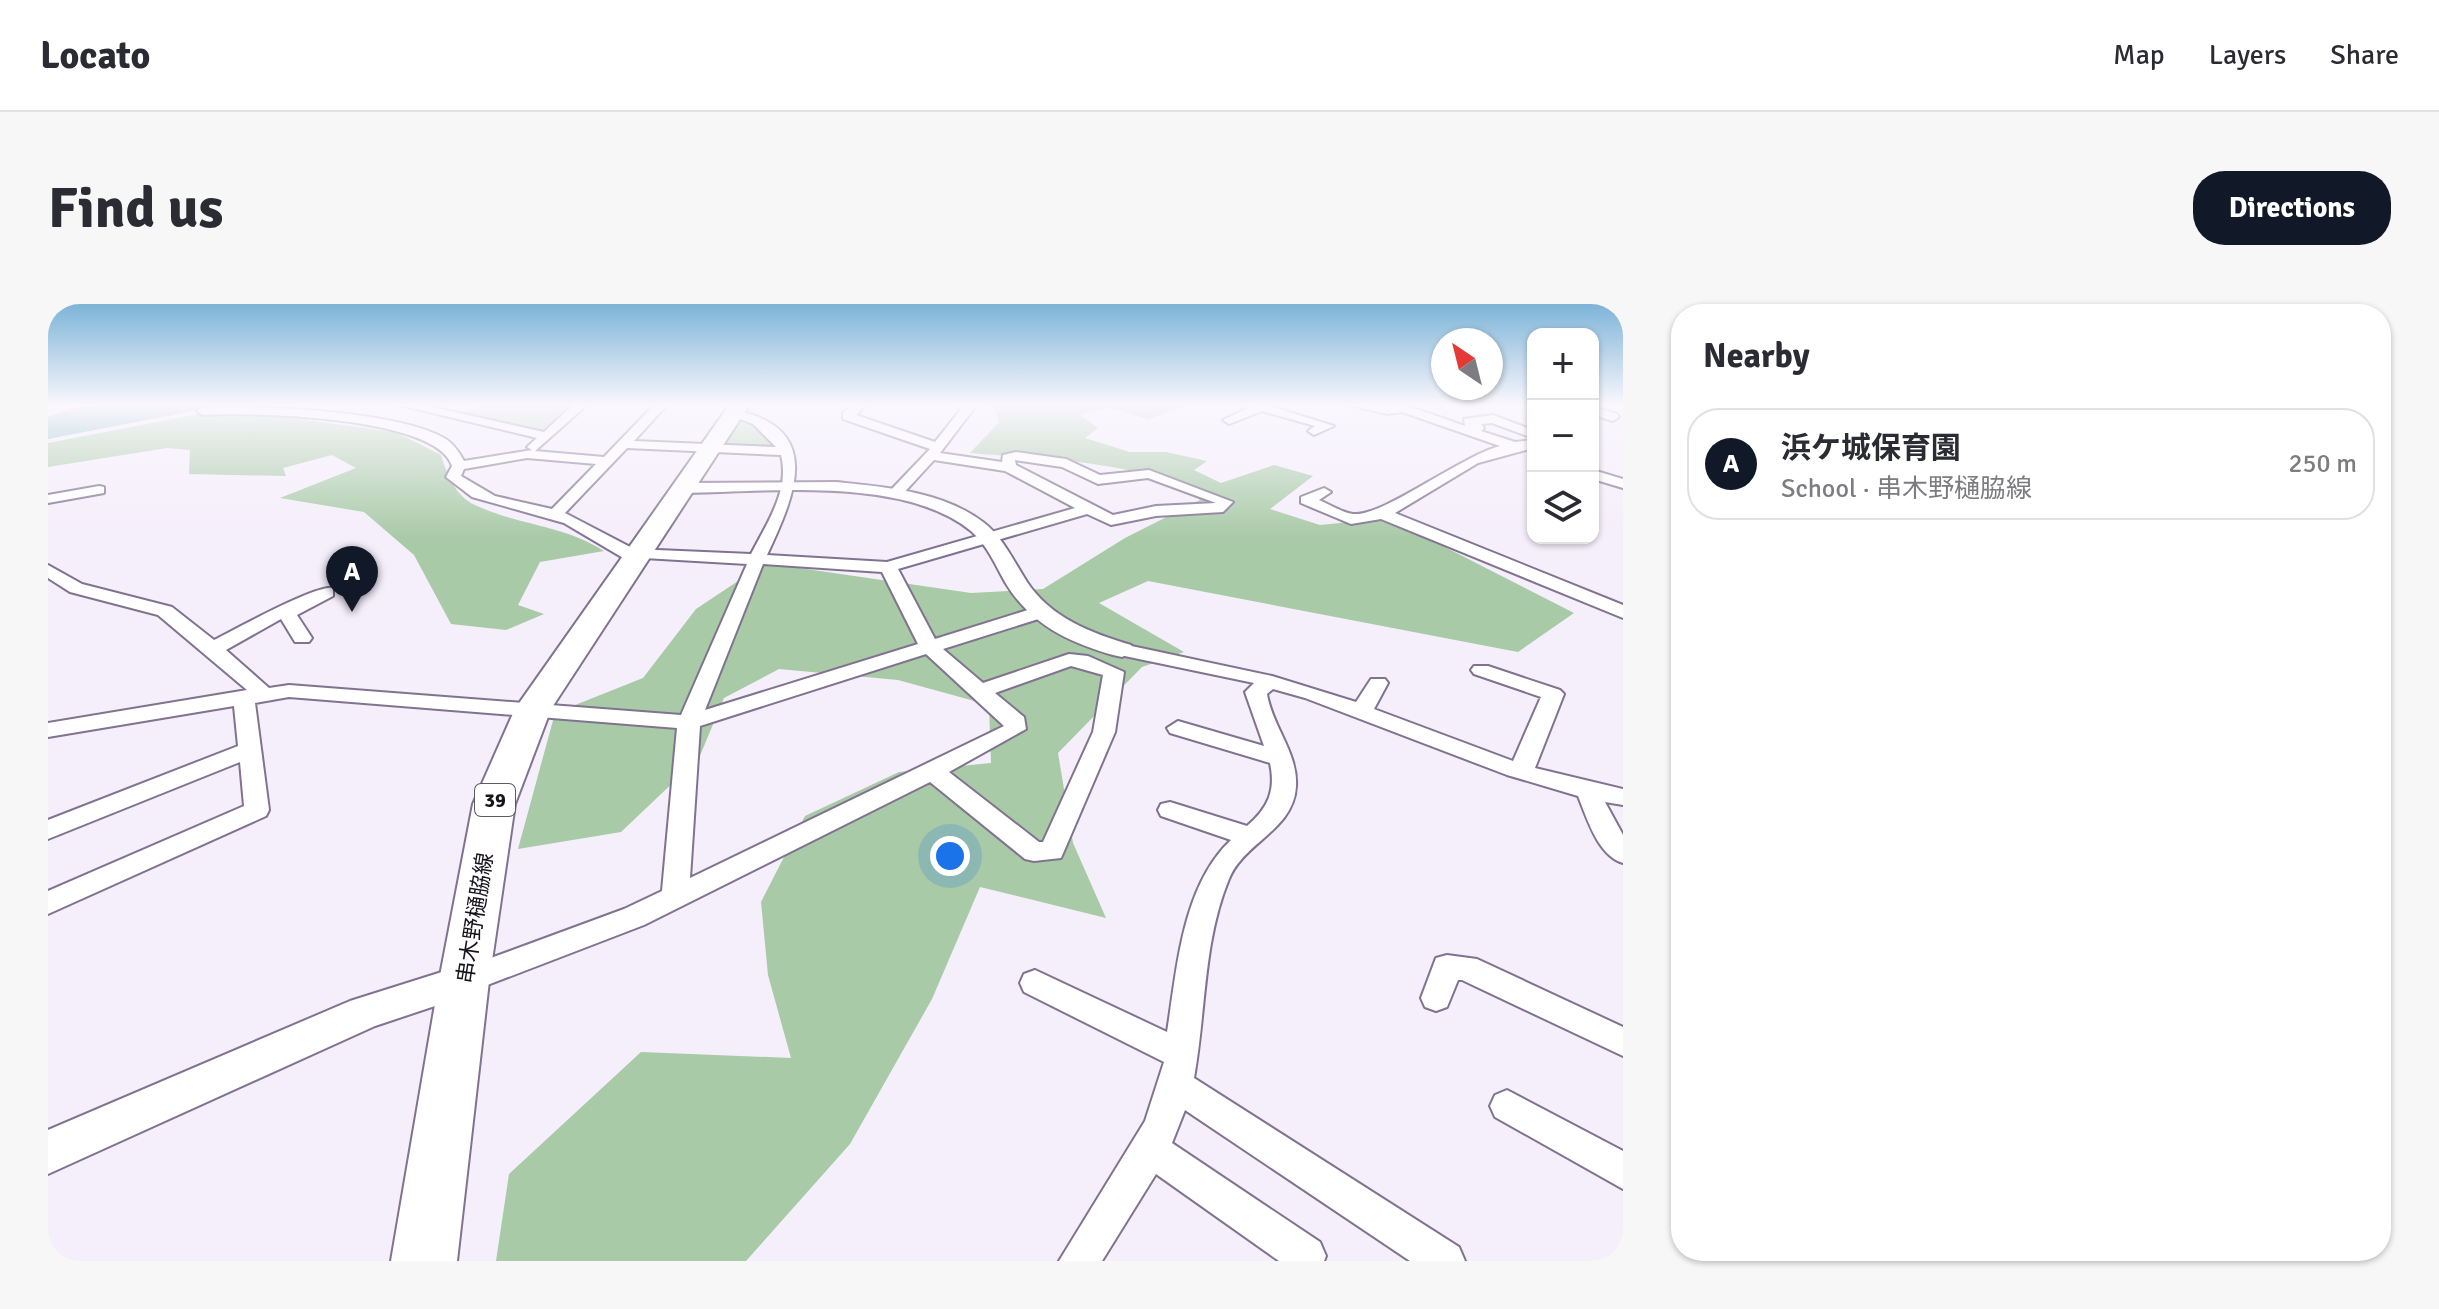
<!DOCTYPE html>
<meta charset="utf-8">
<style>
:root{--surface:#fff;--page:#f7f7f7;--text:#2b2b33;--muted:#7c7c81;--line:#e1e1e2;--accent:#111827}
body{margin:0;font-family:Signika,"Noto Sans JP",sans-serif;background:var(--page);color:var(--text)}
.controls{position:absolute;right:24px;top:24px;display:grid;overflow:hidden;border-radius:16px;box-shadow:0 2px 6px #0004}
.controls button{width:72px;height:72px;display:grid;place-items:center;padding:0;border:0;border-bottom:2px solid var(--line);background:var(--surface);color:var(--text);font:40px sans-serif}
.compass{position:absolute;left:1383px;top:24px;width:72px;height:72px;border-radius:50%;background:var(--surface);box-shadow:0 2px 6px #0004;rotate:325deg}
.you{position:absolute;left:902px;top:552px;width:28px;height:28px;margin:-20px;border:6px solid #fff;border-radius:50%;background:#1a73e8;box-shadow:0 0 0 12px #1a73e833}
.badge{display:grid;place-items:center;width:52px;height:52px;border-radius:50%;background:var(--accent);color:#fff;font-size:26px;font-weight:700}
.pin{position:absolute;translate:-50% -66px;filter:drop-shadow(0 2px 4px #0008)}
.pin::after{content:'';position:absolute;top:42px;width:28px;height:24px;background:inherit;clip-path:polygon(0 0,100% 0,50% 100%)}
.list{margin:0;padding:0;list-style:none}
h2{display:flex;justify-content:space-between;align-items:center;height:104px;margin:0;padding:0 32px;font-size:34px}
h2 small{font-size:26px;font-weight:400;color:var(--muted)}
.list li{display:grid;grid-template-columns:52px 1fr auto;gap:24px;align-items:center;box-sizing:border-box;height:112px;margin:0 16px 16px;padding:0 16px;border:2px solid var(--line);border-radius:32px}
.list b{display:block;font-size:30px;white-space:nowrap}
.list p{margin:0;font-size:26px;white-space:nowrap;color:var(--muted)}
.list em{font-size:26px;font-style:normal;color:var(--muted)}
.icon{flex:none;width:44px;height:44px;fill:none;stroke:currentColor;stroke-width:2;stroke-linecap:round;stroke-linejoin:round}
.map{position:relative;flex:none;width:1575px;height:957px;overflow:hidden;border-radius:32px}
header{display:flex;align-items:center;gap:48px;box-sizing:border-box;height:112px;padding:0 40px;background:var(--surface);border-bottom:2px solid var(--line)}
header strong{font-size:38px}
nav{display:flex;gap:44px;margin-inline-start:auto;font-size:28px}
.intro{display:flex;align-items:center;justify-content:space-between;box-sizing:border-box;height:192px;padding:0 48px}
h1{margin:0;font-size:56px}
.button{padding:20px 36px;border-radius:32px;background:var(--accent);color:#fff;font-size:28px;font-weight:700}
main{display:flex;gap:48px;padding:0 48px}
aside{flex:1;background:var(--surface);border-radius:32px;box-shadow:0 2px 6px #0004}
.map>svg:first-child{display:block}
.green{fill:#b4d5b3}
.forest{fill:#a8caa7}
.water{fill:#7eb5c0}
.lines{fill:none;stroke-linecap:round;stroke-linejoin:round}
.minor-casing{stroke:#81738f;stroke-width:4}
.tertiary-casing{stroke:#81738f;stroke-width:4}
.primary-casing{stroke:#81738f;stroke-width:4}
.minor{fill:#fff;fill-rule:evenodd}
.tertiary{fill:#fff;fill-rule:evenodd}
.primary{fill:#fff;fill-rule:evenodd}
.labels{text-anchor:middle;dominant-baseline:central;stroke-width:7;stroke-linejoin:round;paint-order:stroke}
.shield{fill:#fff;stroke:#5d5a61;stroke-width:2}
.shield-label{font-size:20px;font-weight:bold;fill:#18131d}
.street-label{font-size:22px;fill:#18131d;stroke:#fff}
</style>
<header>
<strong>Locato</strong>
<nav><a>Map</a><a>Layers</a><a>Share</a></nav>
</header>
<div class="intro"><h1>Find us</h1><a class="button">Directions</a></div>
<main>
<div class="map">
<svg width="1575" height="957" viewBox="0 0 1575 957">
<rect width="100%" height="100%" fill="#f5eefb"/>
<g class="green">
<path d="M438 100H529L493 127 413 110Z"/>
<path d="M694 115 707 119 730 145 676 142Z"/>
</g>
<g class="forest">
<path d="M946 100H1145L1100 115 1060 103 1032 111 1050 124 1037 134 1082 148H1118L1159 157 1146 166 1173 179 1226 161 1265 172 1222 205 1272 221 1340 214 1526 309 1470 348 1100 277 1051 299 1136 348 1094 363 1010 449 1025 539 1058 614 932 583 884 695 802 840 698 957H448L461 870 593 748 743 754 720 671 713 598 757 512 851 468 943 459 941 401 850 376 731 365 676 394 651 454 573 528 470 545 507 409 595 374 648 305 717 259 923 289 995 285 1077 234 1152 196C1107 156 983 155 922 149L951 118Z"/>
<path d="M156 109H202L348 128 393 151C399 170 407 192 427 201 469 221 516 221 556 247L492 258 470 301 496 310 458 326 403 320 366 251 316 208 232 194 308 164 284 151 235 164 238 172 141 170 142 146 119 144 0 163V139Z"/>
</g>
<path class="water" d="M74 100H182L0 135V113L25 104Z"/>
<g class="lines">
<defs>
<g id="minor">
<path d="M347 100H371L496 128 526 100H540L487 147 556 153 607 100H620L586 137 728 143 705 120 680 110 686 106C778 124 746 193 719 251L839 258 1027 204 957 167 886 156 852 193H842V187L882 145 795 115V109L805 100H819L808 111 887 138 914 104 909 100H925L927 103 892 149 954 158 955 151 968 148 1018 155 1052 171 1101 166 1185 198 1175 208 1108 212 1063 221 1039 210 850 265 887 335 986 304H1000V312L895 345 935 379 1021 350 1040 352 1076 368 1067 428 1013 554 986 557 977 555 882 478 596 621 416 690 405 686 401 677 405 668 576 605 614 587 629 424 241 393 207 399 221 506 218 512 0 610V587L196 502 192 458 0 535V516L190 442 186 402 0 433V419L199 386 110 311 22 288 0 274V261L34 280 124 303 166 336C186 326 269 280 285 284V292L249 311 264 334 261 338H247L233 315 178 346 221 384 241 381 633 411 699 260 596 254 582 258 516 219 424 193 398 173 404 162C389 112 202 108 155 111L149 107 155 103C210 101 349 107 396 134 405 139 411 148 416 157L484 146 479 143 489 134ZM579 144 733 151C742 186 719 219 703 250L586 245 517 209ZM479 154 548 160 504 205 447 192 413 172 416 165ZM967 156 1014 163 1050 180 1100 174 1168 199 1108 202 1065 211 968 161ZM715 260 834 268 870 340 657 406ZM878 350 956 422 642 574 652 422ZM1023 362 1055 371 1045 428 995 538H991L901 468 978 425 976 413 947 389Z"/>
<path d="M1208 100H1228L1225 103 1286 122 1266 131 1260 127 1267 122 1214 107 1181 120 1175 116Z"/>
<path d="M1298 100H1354L1417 122 1416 115 1445 111 1485 126V134L1444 119 1433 120 1436 124 1433 127 1467 138 1485 136V144L1430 159 1347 209 1575 301V314L1333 215 1303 220 1253 199V193L1276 184 1283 188 1271 196C1281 200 1295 209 1305 210 1335 213 1411 153 1452 142L1354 108 1339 110Z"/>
<path d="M1545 103 1569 110 1571 113 1565 117 1545 111Z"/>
<path d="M1545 166 1575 175V184L1545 175Z"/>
<path d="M51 182 56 183V189L0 199V191Z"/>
<path d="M1074 340 1224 372 1308 398 1323 375H1337L1340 379 1326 405 1465 457 1493 393 1426 370 1423 366 1426 362H1440L1512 386 1516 390 1487 464 1575 485V501L1557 498 1575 531V559C1550 552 1539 514 1530 492L1459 471 1257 394 1225 385 1219 390C1224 422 1250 449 1248 482 1246 526 1196 538 1181 575 1155 637 1158 708 1146 774L1411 943 1417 957H1362L1137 806 1124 839 1272 938 1278 952 1276 957H1231L1108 870 1054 957H1011L1097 817 1116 758 976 688 972 679 976 670 987 666 1119 728C1129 665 1134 582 1183 536L1113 512 1110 506 1113 500 1122 498 1199 522C1220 504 1228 487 1222 459L1122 429 1119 424 1130 417 1216 442 1197 388 1206 379 1067 350 1064 346Z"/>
<path d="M1399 651 1429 655 1575 723V752L1414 676H1410L1399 703 1388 707 1377 703 1373 694 1388 654Z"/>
<path d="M1459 786 1575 847V885L1447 813 1442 802 1447 791Z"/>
</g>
<g id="tertiary">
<path d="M788 178C837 183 894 187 935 218 955 233 966 258 979 278 1003 314 1043 329 1083 341L1086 346 1074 353 1065 351C1020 338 982 320 957 278 947 260 939 241 923 227 856 172 718 188 636 189L627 184 636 179Z"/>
<path d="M416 661 429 666 435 677 429 688 327 722 0 870V826L302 697Z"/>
</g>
<path id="primary" d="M682 100H702L503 405 467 500 441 677 409 957H343L391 677 425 500 467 405Z"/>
</defs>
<use href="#minor" class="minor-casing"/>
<use href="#tertiary" class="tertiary-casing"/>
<use href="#primary" class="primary-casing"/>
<use href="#minor" class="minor"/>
<use href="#tertiary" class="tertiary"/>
<use href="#primary" class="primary"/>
</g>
<linearGradient id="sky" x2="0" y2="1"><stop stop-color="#7db4d8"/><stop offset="0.43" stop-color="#faf7fd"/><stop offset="1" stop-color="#faf7fd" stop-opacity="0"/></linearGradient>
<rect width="1575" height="234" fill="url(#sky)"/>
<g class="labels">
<rect class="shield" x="427" y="480" width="40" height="32" rx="6"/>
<g class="shield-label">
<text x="447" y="496">39</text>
</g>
<g class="street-label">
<text transform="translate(427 614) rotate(-81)">串木野樋脇線</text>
</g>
</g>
</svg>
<div class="controls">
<button>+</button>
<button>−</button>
<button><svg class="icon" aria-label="layers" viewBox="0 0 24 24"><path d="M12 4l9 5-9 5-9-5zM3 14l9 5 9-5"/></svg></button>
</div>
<svg class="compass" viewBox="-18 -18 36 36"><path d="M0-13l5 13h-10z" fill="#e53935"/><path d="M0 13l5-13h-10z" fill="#7c7c81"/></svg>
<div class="you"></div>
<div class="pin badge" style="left:304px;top:308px">A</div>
</div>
<aside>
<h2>Nearby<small></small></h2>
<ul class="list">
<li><span class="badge">A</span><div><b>浜ケ城保育園</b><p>School · 串木野樋脇線</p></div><em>250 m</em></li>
</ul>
</aside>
</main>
